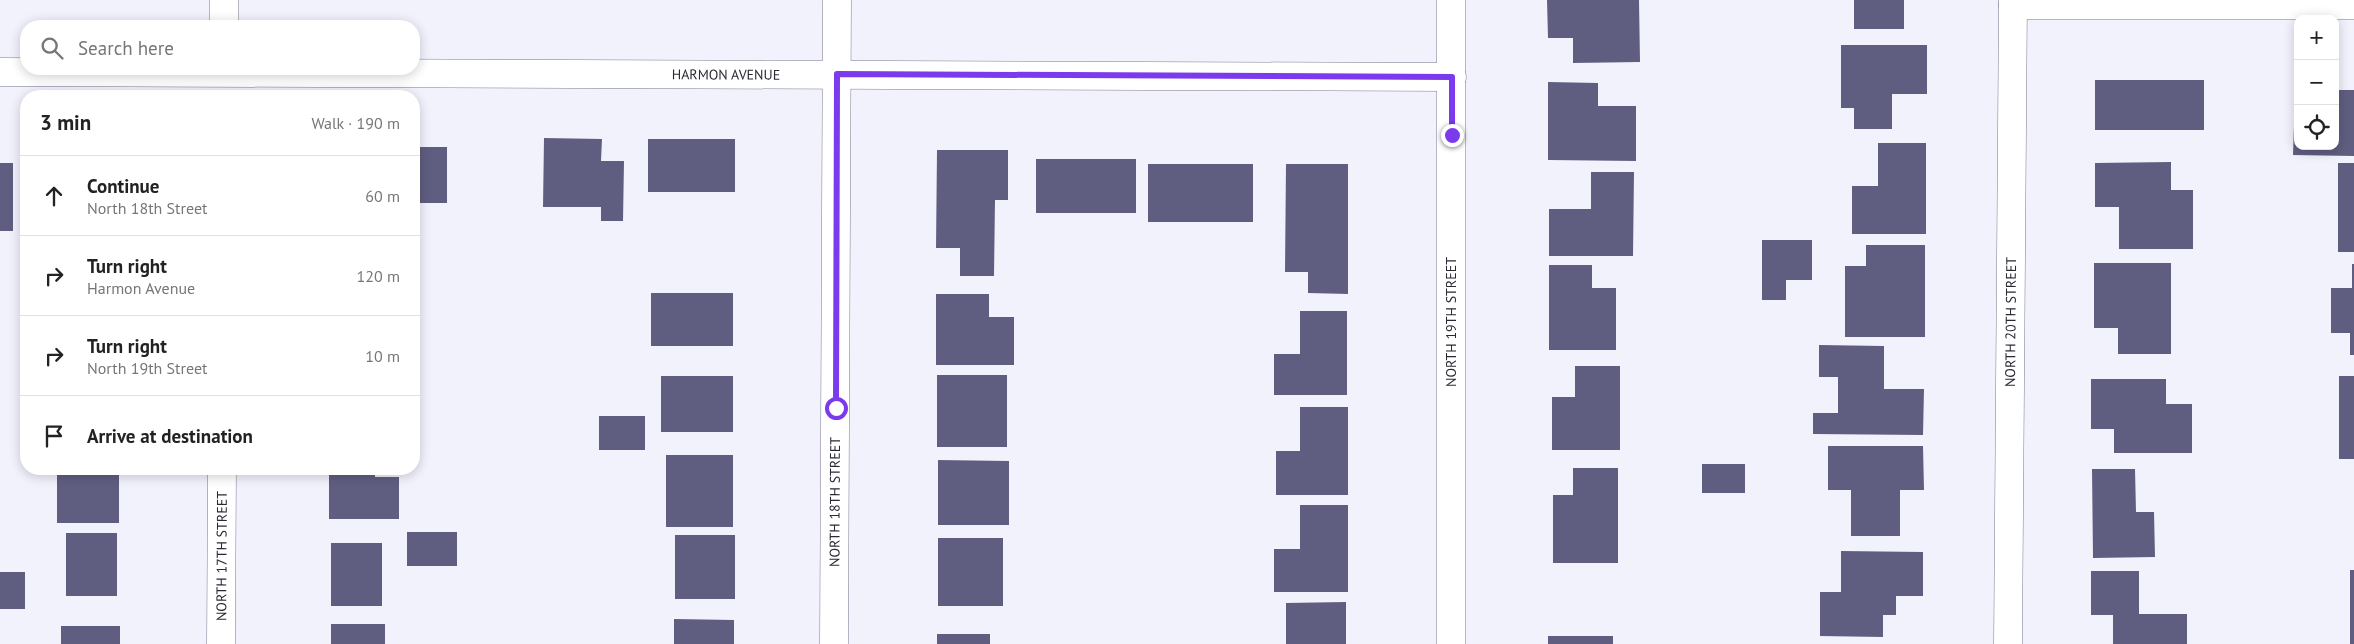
<!DOCTYPE html>
<meta charset="utf-8">
<style>
:root{--surface:#fff;--page:#f2f2f2;--text:#222;--muted:#767676;--line:#e0e0e0}
body{margin:0;font-family:"PT Sans",sans-serif;background:var(--page);color:var(--text)}
.controls{position:absolute;right:15px;top:15px;display:grid;overflow:hidden;border-radius:10px;box-shadow:0 2px 12px #0003}
.controls button{width:45px;height:45px;display:grid;place-items:center;padding:0;border:0;border-bottom:1px solid var(--line);background:var(--surface);color:var(--text);font:25px sans-serif}
.stop{position:absolute;width:15px;height:15px;margin:-11px;border:4px solid #7c3aed;border-radius:50%;background:#fff}
.stop.end{background:#7c3aed;border-color:#fff;box-shadow:0 1px 5px #0008}
.list{margin:0;padding:0;list-style:none}
h2{display:flex;justify-content:space-between;align-items:center;height:65px;margin:0;padding:0 20px;font-size:21px}
h2 small{font-size:16px;font-weight:400;color:var(--muted)}
.list li{display:grid;grid-template-columns:32px 1fr auto;gap:15px;align-items:center;box-sizing:border-box;height:80px;padding:0 20px;border-top:1px solid var(--line)}
.list b{display:block;font-size:19px;white-space:nowrap}
.list p{margin:0;font-size:16px;white-space:nowrap;color:var(--muted)}
.list em{font-size:16px;font-style:normal;color:var(--muted)}
.icon{flex:none;width:28px;height:28px;fill:none;stroke:currentColor;stroke-width:2;stroke-linecap:round;stroke-linejoin:round}
.map{position:relative;flex:none;width:2354px;height:644px;overflow:hidden}
.search{position:absolute;background:var(--surface);box-shadow:0 2px 12px #0003;left:20px;top:20px;width:400px;height:55px;display:flex;align-items:center;gap:12px;box-sizing:border-box;padding:0 18px;border-radius:20px;color:var(--muted);font-size:19px}
.panel{position:absolute;background:var(--surface);box-shadow:0 2px 12px #0003;left:20px;top:90px;width:400px;height:385px;border-radius:20px}
.map>svg:first-child{display:block}
.building{fill:#5f5e80}
.lines{fill:none;stroke-linecap:round;stroke-linejoin:round}
.minor-casing{stroke:#7a7a92;stroke-width:29}
.minor{stroke:#fff;stroke-width:28}
.route{stroke:#7c3aed;stroke-width:6}
.labels{text-anchor:middle;dominant-baseline:central;stroke-width:5;stroke-linejoin:round;paint-order:stroke}
.street-label{font-size:14px;fill:#292933;stroke:#fff}
</style>
<div class="map">
<svg width="2354" height="644" viewBox="0 0 2354 644">
<rect width="100%" height="100%" fill="#f2f2fd"/>
<g class="building">
<path d="M1547 0H1639L1640 62 1573 63V38H1548Z"/>
<rect x="1854" y="0" width="50" height="29"/>
<path d="M1841 45H1927V94H1892V129H1854V108H1841Z"/>
<rect x="2095" y="80" width="109" height="50"/>
<path d="M1548 82 1598 83V106H1636V161L1548 160Z"/>
<path d="M2335 90H2354V156L2293 155 2295 96H2298V146H2335Z"/>
<path d="M544 138 602 139 601 161H624L623 221H601V207H543Z"/>
<rect x="648" y="139" width="87" height="53"/>
<path d="M1878 143H1926V234H1852V186H1878Z"/>
<rect x="414" y="147" width="33" height="56"/>
<path d="M937 150H1008V200H995L994 276H960V248H936Z"/>
<rect x="1036" y="159" width="100" height="54"/>
<path d="M2171 162V190H2193V249H2119V207H2095V163Z"/>
<rect x="0" y="163" width="13" height="68"/>
<rect x="2338" y="163" width="16" height="89"/>
<rect x="1148" y="164" width="105" height="58"/>
<path d="M1286 164H1348V294L1308 293V272H1285Z"/>
<path d="M1591 172H1634L1633 256H1549V209H1591Z"/>
<path d="M1762 240H1812V280H1786V300H1762Z"/>
<path d="M1866 245H1925V337H1845V266H1866Z"/>
<path d="M2094 263H2171V354H2118V328H2094Z"/>
<path d="M2352 264H2354V355H2350V333H2331V288H2352Z"/>
<path d="M1549 265H1592V288H1616V350H1549Z"/>
<rect x="651" y="293" width="82" height="53"/>
<path d="M936 294H989V317H1014V365H936Z"/>
<path d="M1300 311H1347V395H1274V354H1300Z"/>
<path d="M1819 345 1884 346V389H1924L1923 435 1813 434V413H1838V377H1819Z"/>
<path d="M1575 366H1620V450H1552V397H1575Z"/>
<rect x="937" y="375" width="70" height="72"/>
<rect x="661" y="376" width="72" height="56"/>
<rect x="2339" y="376" width="15" height="83"/>
<path d="M2091 379H2166V404H2192V453H2114V429H2091Z"/>
<path d="M1300 407H1348V495H1276V451H1300Z"/>
<rect x="599" y="416" width="46" height="34"/>
<path d="M1828 446H1923L1924 490H1900V536H1851V490H1828Z"/>
<rect x="666" y="455" width="67" height="72"/>
<path d="M938 460 1009 461V525H938Z"/>
<rect x="1702" y="464" width="43" height="29"/>
<path d="M1573 468H1618V563H1553V495H1573Z"/>
<rect x="57" y="469" width="62" height="54"/>
<path d="M329 469H375V477H399V519H329Z"/>
<path d="M2092 469H2135L2136 512H2154L2155 557 2093 558Z"/>
<path d="M1300 505H1348V592H1274V549H1300Z"/>
<rect x="407" y="532" width="50" height="34"/>
<rect x="66" y="533" width="51" height="63"/>
<rect x="675" y="535" width="60" height="64"/>
<rect x="938" y="538" width="65" height="68"/>
<rect x="331" y="543" width="51" height="63"/>
<path d="M1841 551 1923 552V596H1896V615H1883V637L1820 636V592H1841Z"/>
<rect x="2350" y="570" width="4" height="74"/>
<path d="M2091 571H2139V614H2187V644H2113V615H2091Z"/>
<rect x="0" y="572" width="25" height="37"/>
<path d="M1346 602V644H1286V603Z"/>
<path d="M674 619 734 620V644H674Z"/>
<rect x="331" y="624" width="54" height="20"/>
<rect x="61" y="626" width="59" height="18"/>
<rect x="937" y="634" width="53" height="10"/>
<rect x="1548" y="636" width="65" height="8"/>
</g>
<g class="lines">
<defs>
<g id="minor">
<path d="M2013 5H2354"/>
<path d="M224 26V0"/>
<path id="s1" d="M0 72 1452 77"/>
<path id="s2" d="M221 644 222 469"/>
<path id="s3" d="M834 644 837 0"/>
<path d="M1451 644V0"/>
<path id="s4" d="M2008 644 2013 0"/>
</g>
</defs>
<use href="#minor" class="minor-casing"/>
<use href="#minor" class="minor"/>
</g>
<g class="lines">
<path class="route" d="M836 408 837 74 1452 77V135"/>
</g>
<g class="labels">
<g class="street-label">
<text stroke="none"><textPath href="#s1" startOffset="726">HARMON AVENUE</textPath></text>
<text transform="translate(1451 322) rotate(-90)">NORTH 19TH STREET</text>
<text stroke="none"><textPath href="#s4" startOffset="322">NORTH 20TH STREET</textPath></text>
<text stroke="none"><textPath href="#s3" startOffset="142">NORTH 18TH STREET</textPath></text>
<text stroke="none"><textPath href="#s2" startOffset="88">NORTH 17TH STREET</textPath></text>
</g>
</g>
</svg>
<div class="controls">
<button>+</button>
<button>−</button>
<button><svg class="icon" aria-label="locate" viewBox="0 0 24 24"><circle cx="12" cy="12" r="6"/><path d="M12 2v4M12 18v4M2 12h4M18 12h4"/></svg></button>
</div>
<div class="stop" style="left:836px;top:408px"></div>
<div class="stop end" style="left:1452px;top:135px"></div>
<div class="search"><svg class="icon" aria-label="search" viewBox="0 0 24 24"><circle cx="10" cy="10" r="6"/><path d="M15 15l6 6"/></svg>Search here</div>
<section class="panel">
<h2>3 min<small>Walk · 190 m</small></h2>
<ul class="list">
<li><svg class="icon" aria-label="ahead" viewBox="0 0 24 24"><path d="M12 20V5M6 11l6-6 6 6"/></svg><div><b>Continue</b><p>North 18th Street</p></div><em>60 m</em></li>
<li><svg class="icon" aria-label="right" viewBox="0 0 24 24"><path d="M7 20v-9h11M14 6l5 5-5 5"/></svg><div><b>Turn right</b><p>Harmon Avenue</p></div><em>120 m</em></li>
<li><svg class="icon" aria-label="right" viewBox="0 0 24 24"><path d="M7 20v-9h11M14 6l5 5-5 5"/></svg><div><b>Turn right</b><p>North 19th Street</p></div><em>10 m</em></li>
<li><svg class="icon" aria-label="arrive" viewBox="0 0 24 24"><path d="M6 21V4h12l-3 4 3 4H6"/></svg><div><b>Arrive at destination</b></div></li>
</ul>
</section>
</div>
